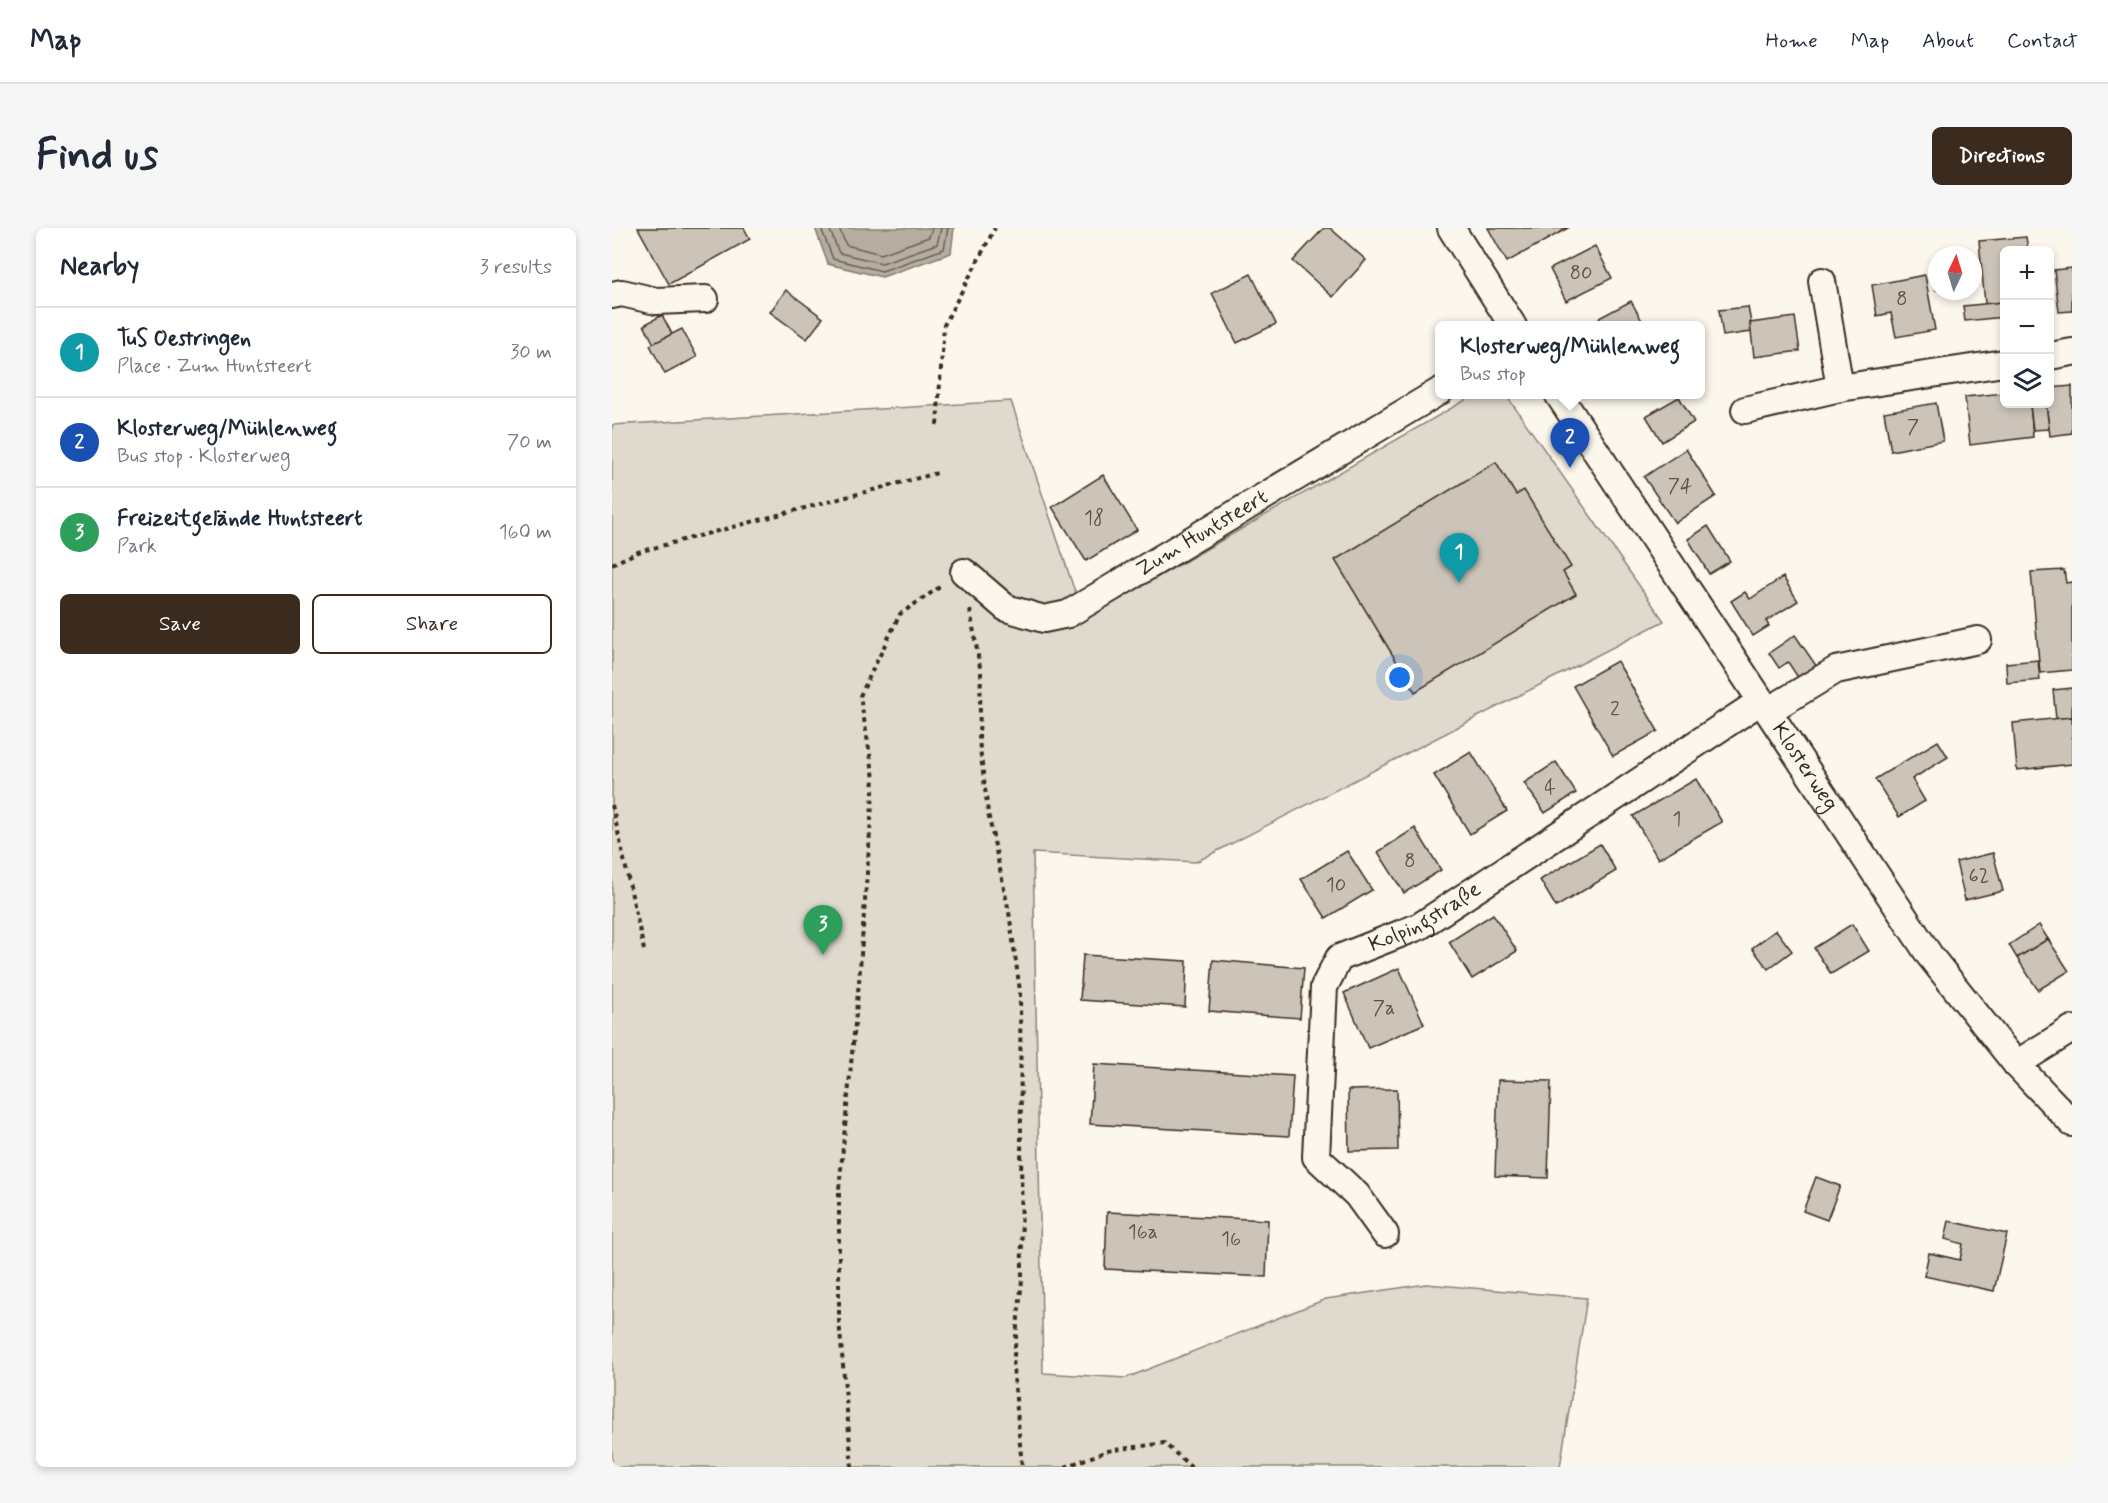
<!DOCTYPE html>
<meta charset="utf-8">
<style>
:root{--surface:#fff;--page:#f6f6f7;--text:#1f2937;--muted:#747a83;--line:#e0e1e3;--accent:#3b2a1e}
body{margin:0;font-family:Mynerve,sans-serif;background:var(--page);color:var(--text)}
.controls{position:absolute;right:18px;top:18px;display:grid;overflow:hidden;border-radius:9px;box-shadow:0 3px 9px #0003}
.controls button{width:54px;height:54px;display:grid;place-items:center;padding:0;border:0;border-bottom:2px solid var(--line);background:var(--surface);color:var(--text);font:30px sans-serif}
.compass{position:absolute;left:1316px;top:18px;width:54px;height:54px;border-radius:50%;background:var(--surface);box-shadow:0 3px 9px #0003;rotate:4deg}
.you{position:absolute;left:788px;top:450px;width:21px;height:21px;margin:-15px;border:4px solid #fff;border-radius:50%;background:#1a73e8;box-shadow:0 0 0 9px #1a73e833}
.badge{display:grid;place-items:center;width:39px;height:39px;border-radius:50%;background:var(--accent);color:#fff;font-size:20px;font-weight:700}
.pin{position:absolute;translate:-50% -50px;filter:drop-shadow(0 2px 3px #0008)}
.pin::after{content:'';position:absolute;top:32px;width:21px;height:18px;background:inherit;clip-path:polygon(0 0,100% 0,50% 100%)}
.popup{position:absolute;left:823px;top:93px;width:270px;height:78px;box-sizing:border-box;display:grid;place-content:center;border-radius:9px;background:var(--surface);filter:drop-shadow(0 2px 4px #0005);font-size:20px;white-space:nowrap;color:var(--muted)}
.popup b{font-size:22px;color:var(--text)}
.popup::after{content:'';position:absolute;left:50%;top:100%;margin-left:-12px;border:12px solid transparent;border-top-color:var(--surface)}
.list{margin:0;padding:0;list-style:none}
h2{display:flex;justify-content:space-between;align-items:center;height:78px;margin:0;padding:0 24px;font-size:26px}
h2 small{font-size:20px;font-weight:400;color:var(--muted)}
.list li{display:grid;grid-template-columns:39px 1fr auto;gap:18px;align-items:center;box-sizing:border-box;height:90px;padding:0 24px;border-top:2px solid var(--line)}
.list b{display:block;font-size:22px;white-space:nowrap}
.list p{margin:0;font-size:20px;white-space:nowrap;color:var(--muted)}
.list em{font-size:20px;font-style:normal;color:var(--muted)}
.actions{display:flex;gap:12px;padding:18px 24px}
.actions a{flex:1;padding:14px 0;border:2px solid var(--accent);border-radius:9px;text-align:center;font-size:21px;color:var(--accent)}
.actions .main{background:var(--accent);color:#fff}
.icon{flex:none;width:33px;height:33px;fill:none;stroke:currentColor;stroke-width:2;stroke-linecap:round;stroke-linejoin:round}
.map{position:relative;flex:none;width:1460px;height:1239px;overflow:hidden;border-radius:9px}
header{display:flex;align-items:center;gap:36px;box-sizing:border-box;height:84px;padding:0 30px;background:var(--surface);border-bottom:2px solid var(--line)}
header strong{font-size:28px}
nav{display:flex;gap:33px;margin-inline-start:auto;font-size:21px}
.intro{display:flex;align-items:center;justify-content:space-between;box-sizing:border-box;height:144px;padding:0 36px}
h1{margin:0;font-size:42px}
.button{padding:15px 27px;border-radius:9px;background:var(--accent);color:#fff;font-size:21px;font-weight:700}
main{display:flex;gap:36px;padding:0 36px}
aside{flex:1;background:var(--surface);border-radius:9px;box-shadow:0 3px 9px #0003}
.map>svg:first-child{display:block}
.green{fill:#dfd9ce;stroke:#8d8276;stroke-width:1.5}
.water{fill:#b6aea2;stroke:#85796d;stroke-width:1.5}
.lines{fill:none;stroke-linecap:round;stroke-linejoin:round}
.shore{stroke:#6c5f53;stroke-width:1.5}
.building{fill:#ccc4b9;stroke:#3b2a1e;stroke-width:1.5}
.minor-casing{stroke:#3b2a1e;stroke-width:30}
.path{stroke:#3b2a1e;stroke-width:4;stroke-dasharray:4.5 4.5;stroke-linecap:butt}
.minor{stroke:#fbf7ec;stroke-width:26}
.labels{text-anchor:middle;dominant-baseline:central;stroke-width:4.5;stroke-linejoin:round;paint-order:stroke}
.number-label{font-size:20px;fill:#5f5045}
.street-label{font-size:22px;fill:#3b2a1e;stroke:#fbf7ec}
</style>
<header>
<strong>Map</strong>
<nav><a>Home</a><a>Map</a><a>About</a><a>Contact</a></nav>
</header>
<div class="intro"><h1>Find us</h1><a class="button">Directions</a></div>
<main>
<aside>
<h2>Nearby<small>3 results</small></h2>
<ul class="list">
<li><span class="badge" style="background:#0f9aa8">1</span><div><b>TuS Oestringen</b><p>Place · Zum Huntsteert</p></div><em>30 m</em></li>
<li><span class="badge" style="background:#1a4fb4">2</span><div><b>Klosterweg/Mühlenweg</b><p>Bus stop · Klosterweg</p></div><em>70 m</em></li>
<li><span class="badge" style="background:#2e9e5b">3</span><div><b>Freizeitgelände Huntsteert</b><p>Park</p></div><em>160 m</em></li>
</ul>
<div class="actions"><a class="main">Save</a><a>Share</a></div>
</aside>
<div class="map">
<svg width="1460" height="1239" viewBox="0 0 1460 1239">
<rect width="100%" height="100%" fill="#fbf7ec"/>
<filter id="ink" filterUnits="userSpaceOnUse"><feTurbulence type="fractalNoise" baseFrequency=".0167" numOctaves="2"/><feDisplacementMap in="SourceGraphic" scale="12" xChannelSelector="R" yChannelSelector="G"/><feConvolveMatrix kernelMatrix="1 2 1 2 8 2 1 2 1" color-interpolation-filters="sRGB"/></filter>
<g filter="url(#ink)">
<path class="green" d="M862 167H894L1052 393 584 634 421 625 431 1145 514 1150 714 1071 814 1056 975 1070 948 1239H0V197L399 173 461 358 475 390Z"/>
<path class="water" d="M203 0H342L339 25 270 49 216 36Z"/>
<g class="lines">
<g class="shore">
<path d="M209 0 221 31 270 43 332 21 336 0"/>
<path d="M217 0 227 25 270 35 325 16 329 0"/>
<path d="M227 0 234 17 269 26 317 9 320 0"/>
</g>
</g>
<g class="building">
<path d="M26 0H132L138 11 57 56Z"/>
<path d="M712 0H718L754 32 721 69 681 33Z"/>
<path d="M876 0H956L895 34Z"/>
<path d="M1414 9 1416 22H1392V74L1373 76 1367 13Z"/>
<path d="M983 18 1000 50 954 73 938 41Z"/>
<path d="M1325 33V62H1324L1320 34Z"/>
<path d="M1460 40V83L1447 84 1442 42Z"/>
<path d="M639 46 664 96 625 115 600 65Z"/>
<path d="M1313 47 1323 102 1284 109 1279 85 1265 88 1260 57Z"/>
<path d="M174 62 211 90 195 111 158 84Z"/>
<path d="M1019 73 1033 98H991L987 90Z"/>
<path d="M1391 74 1392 89 1353 93 1351 78Z"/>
<path d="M1136 79 1139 95H1138L1139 104 1111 108 1107 82Z"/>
<path d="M50 87 60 106 42 116 32 97Z"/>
<path d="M1183 89 1188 123 1142 129 1138 95Z"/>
<path d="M70 101 85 129 53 146 38 117Z"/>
<path d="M1460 158V205L1438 208 1434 176H1438V160Z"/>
<path d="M1392 165V176H1418L1421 209 1358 217 1353 169Z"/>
<path d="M1067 169 1082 194 1050 214 1034 188Z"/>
<path d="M1324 175 1331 213 1279 223 1272 184Z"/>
<path d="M1434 176 1437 201 1421 202 1418 177Z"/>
<path d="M1074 221 1104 268 1063 295 1032 249Z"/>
<path d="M884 234 904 267 912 262 959 339 951 344 964 366 803 464 723 332Z"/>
<path d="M491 247 525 302 474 333 440 279Z"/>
<path d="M1096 298 1118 333 1097 346 1076 311Z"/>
<path d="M1452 342 1454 355 1460 354V442L1428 445 1419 344Z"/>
<path d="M1171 349 1186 373 1154 393 1157 398 1141 408 1119 373 1133 364 1138 371Z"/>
<path d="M1183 407 1205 439 1187 451 1176 434 1167 440 1157 425Z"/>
<path d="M1426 432 1428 452 1395 455 1394 435Z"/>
<path d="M1005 433 1046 503 1001 528 961 458Z"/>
<path d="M1460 460V489L1444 491 1441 462Z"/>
<path d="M1460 489V536L1405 542 1401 495Z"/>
<path d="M1326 513 1336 529 1300 551 1313 573 1287 589 1263 551Z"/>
<path d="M859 524 895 583 858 606 822 547Z"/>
<path d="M944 534 964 565 933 585 912 555Z"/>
<path d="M1084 551 1110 594 1046 631 1021 588Z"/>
<path d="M803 600 829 642 792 665 766 624Z"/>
<path d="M988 616 1004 643 944 679 928 652Z"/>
<path d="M735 623 760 662 714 690 689 651Z"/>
<path d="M1381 625 1391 663 1353 672 1344 634Z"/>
<path d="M881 686 905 723 860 751 837 714Z"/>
<path d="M1240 696 1257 723 1219 746 1202 720Z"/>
<path d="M1427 697 1436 711 1405 730 1397 717Z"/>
<path d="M1164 702 1180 723 1156 741 1140 720Z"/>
<path d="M1436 711 1457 743 1426 762 1405 730Z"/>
<path d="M471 727 575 733 573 779 468 772Z"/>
<path d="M601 732 692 740 688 790 597 783Z"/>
<path d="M787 740 812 796 756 820 732 765Z"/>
<path d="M482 836 681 848 677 908 478 896Z"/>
<path d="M886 852 939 853 936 950 883 948Z"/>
<path d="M785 861 786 922 737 923 736 862Z"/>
<path d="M1204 949 1228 958 1215 992 1191 983Z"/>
<path d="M495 984 656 992 654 1049 493 1041Z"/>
<path d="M1337 993 1395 1006 1382 1063 1312 1048 1317 1025 1348 1032 1351 1016 1333 1011Z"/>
</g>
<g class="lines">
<defs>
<g id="minor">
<path d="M839 0 901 98"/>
<path d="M1210 53 1228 160 1392 135"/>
<path d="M0 67 10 65 44 73 93 71"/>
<path d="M1438 128 1460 124"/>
<path id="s1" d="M946 166 1318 728 1404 836 1460 895"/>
<path d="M1133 182 1228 160"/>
<path id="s2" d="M352 344 394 380 432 391 456 386 828 163"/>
<path d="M1156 483 1224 442 1366 412"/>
<path d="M1404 836 1460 801"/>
<path id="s3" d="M773 1006 745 967 704 929 712 759 727 730 808 698 1149 473"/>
</g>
</defs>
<use href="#minor" class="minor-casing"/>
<g class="path">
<path d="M325 197 332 97 383 0"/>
<path d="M0 336 26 324 329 244"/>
<path d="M358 382 369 445 367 512 376 585 397 684 408 763 410 1052 401 1137 410 1239"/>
<path d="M0 577 32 722"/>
<path d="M240 1239 227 1092V961L247 754 262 550 248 468 288 386 331 357"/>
<path d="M453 1239 495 1223 552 1215 579 1239"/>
</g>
<use href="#minor" class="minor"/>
</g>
</g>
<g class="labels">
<g class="number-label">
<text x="969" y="45">80</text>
<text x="1290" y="71">8</text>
<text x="1301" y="199">7</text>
<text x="1068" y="258">74</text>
<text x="482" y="290">18</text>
<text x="1003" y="481">2</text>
<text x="938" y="560">4</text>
<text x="1065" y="591">1</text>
<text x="798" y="633">8</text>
<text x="1367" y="648">62</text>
<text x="724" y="657">10</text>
<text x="772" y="780">7a</text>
<text x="531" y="1004">16a</text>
<text x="619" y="1011">16</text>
</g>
<g class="street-label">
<text stroke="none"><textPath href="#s2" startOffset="276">Zum Huntsteert</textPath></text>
<text stroke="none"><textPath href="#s1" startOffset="447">Klosterweg</textPath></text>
<text stroke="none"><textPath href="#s3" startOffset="402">Kolpingstraße</textPath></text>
</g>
</g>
</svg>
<div class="controls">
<button>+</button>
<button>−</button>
<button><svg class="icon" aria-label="layers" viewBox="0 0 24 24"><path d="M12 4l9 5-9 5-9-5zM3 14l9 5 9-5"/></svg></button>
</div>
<svg class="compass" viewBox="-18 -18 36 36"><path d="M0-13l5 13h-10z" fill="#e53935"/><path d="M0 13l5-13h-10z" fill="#747a83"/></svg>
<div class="you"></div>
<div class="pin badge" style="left:847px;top:355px;background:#0f9aa8">1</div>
<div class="pin badge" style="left:958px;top:240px;background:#1a4fb4">2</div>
<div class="popup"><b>Klosterweg/Mühlenweg</b>Bus stop</div>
<div class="pin badge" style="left:211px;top:727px;background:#2e9e5b">3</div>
</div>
</main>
